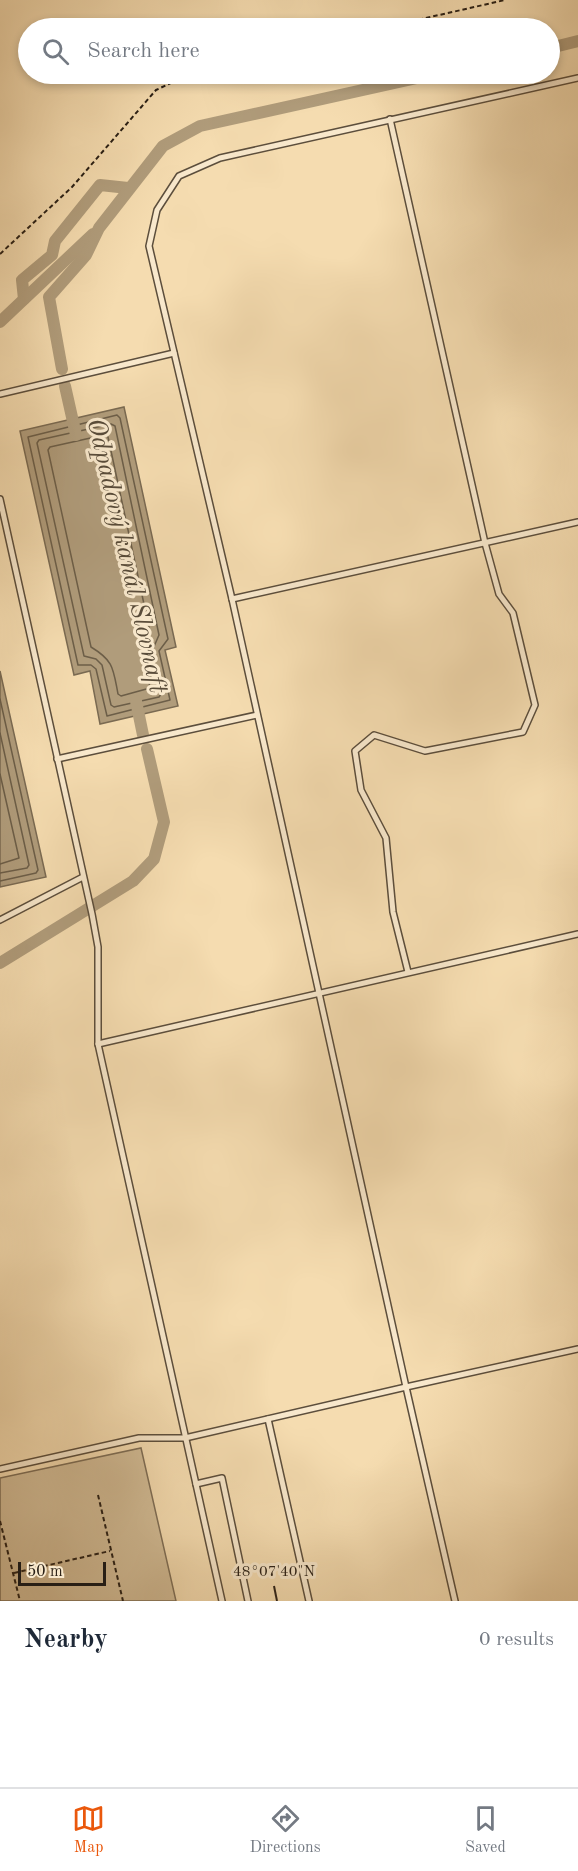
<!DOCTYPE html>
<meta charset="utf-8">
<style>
:root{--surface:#fff;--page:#f2f2f3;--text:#1f2937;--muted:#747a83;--line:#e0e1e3;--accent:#ea580c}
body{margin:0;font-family:"Old Standard TT",serif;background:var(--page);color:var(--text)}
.scale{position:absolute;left:18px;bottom:15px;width:88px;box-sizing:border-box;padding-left:6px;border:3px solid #291f15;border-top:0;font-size:16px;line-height:21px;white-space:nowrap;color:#291f15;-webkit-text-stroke:4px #f8e8cc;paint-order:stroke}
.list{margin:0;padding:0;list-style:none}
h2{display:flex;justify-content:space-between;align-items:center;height:78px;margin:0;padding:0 24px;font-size:26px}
h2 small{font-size:20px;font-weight:400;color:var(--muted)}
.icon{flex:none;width:33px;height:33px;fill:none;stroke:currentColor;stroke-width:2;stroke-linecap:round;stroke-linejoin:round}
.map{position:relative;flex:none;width:578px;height:1601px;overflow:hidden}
.search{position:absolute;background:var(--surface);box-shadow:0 3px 9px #0003;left:18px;right:18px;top:18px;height:66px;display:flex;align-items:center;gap:15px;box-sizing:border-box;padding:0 21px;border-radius:33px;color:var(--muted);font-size:22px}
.sheet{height:186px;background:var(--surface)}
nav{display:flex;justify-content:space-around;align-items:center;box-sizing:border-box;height:84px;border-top:2px solid var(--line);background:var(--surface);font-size:16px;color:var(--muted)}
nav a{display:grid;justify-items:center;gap:3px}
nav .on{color:var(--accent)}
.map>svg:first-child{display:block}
.green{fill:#d2bc96;stroke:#7e6e56;stroke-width:1.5}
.water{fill:#b09c7b;stroke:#7a6a52;stroke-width:1.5}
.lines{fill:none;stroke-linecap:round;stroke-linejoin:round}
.shore{stroke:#6c5e48;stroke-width:1.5}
.canal{stroke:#b09c7b;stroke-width:12}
.lane-casing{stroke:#5c4e3c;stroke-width:8}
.path{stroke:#291f15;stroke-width:2;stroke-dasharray:4.5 3;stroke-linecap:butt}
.lane{stroke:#f8e8cc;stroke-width:5}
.ticks{fill:none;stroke:#291f15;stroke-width:2}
.labels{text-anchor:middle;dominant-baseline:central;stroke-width:6;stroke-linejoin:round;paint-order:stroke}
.water-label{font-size:26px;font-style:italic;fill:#584b39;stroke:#f8e8cc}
.ticks-label{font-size:15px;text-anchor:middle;fill:#291f15;stroke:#f8e8cc;stroke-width:6;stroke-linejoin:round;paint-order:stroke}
</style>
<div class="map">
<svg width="578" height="1601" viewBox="0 0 578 1601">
<rect width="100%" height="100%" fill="#f5dcb0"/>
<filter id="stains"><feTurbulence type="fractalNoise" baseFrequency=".00333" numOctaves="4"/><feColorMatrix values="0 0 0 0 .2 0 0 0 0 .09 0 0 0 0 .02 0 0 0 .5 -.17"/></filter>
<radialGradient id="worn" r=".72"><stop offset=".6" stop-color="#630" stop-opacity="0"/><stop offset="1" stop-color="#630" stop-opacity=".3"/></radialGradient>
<path class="green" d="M141 1448 176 1601H0V1478Z"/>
<g class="water">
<path d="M124 407 176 647 165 650 178 706 100 724 90 671 74 675 20 431Z"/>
<path d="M0 671 46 877 0 887Z"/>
</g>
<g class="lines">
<g class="shore">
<path d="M117 415 120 418 168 639 159 651 170 700 107 716 96 669 91 665H78L28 437Z"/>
<path d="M111 424 115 426 159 635 152 651 161 694 159 697 114 707 111 705 102 665 96 659 84 656 37 443 39 440Z"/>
<path d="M104 435 108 437 150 632 143 650 150 688 121 696 118 694C113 668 114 661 91 647L48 450 50 447Z"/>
<path d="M0 699 38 870 36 873 0 881"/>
<path d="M0 733 29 865 27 868 0 873"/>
<path d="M0 774 19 858 0 864"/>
</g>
<g class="canal">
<path d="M550 48 578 41"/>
<path d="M24 299 22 280 52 255 55 241 100 185 128 188"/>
<path d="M0 322 93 234"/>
<path d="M62 369 49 297 86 255 99 228 163 146 200 126 435 74"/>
<path d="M65 386 76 435"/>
<path d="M136 701 143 735"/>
<path d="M0 963 133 881 154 859 164 822 147 749"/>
</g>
<defs>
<g id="lane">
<path d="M578 78 220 158 179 176 157 210 149 246 232 599 578 522"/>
<path d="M390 119 485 543 499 594 513 613 535 705 523 732 425 751 374 735 355 751 361 790 386 838 393 912 408 972"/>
<path d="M0 394 174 353"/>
<path d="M0 499 92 914 98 947V1044L222 1601"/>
<path d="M232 599 406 1387 578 1349"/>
<path d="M57 759 257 715"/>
<path d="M0 920 83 877"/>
<path d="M98 1044 578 934"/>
<path d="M268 1419 309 1601"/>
<path d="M0 1469 139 1438H185L406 1387 455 1601"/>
<path d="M196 1484 222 1478 248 1601"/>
</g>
</defs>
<use href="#lane" class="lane-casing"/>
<g class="path">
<path d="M382 28 505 0"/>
<path d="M0 254 72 187 156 90 190 74"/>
<path d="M98 1495 123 1601"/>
<path d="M0 1521 20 1601"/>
<path d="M14 1573 110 1551"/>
</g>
<use href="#lane" class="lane"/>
</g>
<path class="ticks" d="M274 1586 277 1601"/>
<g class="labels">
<g class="water-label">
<text transform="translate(126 556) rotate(77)">Odpadový kanál Slovnaft</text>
</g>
</g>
<g class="ticks-label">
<text x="274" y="1576">48°07'40"N</text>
</g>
<rect width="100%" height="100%" filter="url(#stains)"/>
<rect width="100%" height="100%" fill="url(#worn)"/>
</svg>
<div class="scale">50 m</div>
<div class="search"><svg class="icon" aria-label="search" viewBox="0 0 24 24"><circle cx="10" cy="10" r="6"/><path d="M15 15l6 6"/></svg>Search here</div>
</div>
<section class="sheet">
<h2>Nearby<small>0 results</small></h2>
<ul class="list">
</ul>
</section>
<nav>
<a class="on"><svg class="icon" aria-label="map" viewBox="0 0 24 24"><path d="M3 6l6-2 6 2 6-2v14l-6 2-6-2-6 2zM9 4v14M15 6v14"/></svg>Map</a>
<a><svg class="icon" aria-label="directions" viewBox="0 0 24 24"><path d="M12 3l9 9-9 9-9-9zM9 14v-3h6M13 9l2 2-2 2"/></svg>Directions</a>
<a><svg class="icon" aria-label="saved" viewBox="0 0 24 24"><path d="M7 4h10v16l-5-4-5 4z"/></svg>Saved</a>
</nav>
